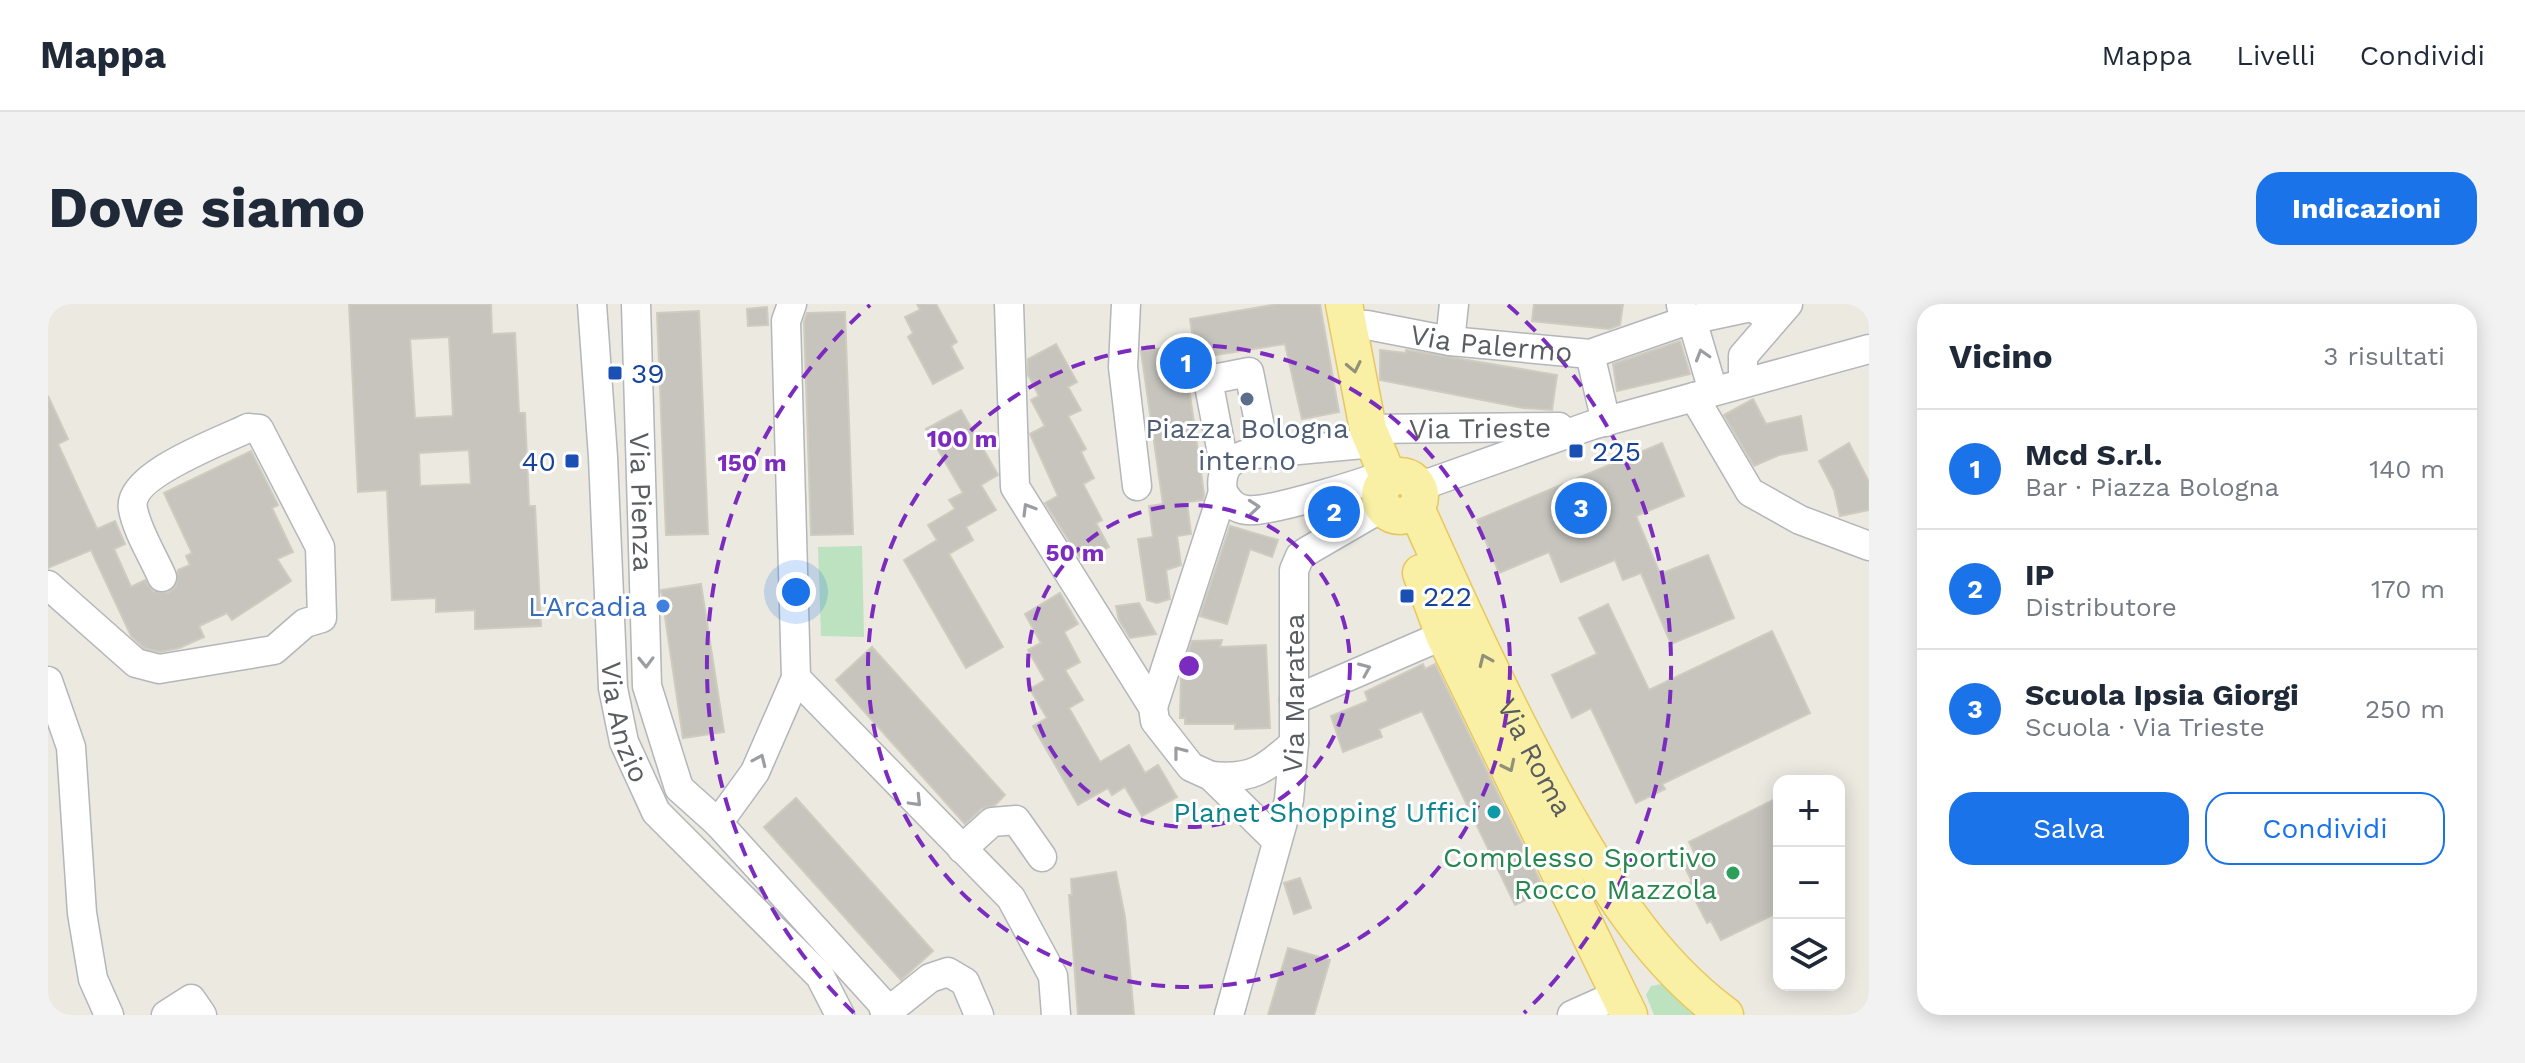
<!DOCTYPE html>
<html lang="it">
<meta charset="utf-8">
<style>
:root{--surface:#fff;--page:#f2f2f3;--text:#1f2937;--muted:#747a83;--line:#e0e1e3;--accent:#1a73e8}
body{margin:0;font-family:"Work Sans",sans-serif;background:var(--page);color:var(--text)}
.controls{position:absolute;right:24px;bottom:24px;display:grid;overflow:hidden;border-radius:16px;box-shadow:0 4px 20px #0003}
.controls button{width:72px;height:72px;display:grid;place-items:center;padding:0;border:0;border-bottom:2px solid var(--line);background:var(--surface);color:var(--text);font:40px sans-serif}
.you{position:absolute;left:748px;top:288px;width:28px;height:28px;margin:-20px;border:6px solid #fff;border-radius:50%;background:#1a73e8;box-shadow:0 0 0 12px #1a73e833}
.badge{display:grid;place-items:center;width:52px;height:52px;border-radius:50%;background:var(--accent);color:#fff;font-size:26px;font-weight:700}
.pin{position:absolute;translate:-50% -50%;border:4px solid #fff;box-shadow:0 2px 8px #0006}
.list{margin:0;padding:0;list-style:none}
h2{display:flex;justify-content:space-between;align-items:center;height:104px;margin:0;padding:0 32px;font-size:34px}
h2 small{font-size:26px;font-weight:400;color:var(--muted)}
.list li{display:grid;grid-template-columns:52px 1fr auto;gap:24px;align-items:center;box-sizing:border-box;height:120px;padding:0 32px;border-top:2px solid var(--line)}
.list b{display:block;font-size:30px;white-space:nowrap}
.list p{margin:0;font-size:26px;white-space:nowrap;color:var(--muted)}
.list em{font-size:26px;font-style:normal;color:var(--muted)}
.actions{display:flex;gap:16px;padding:24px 32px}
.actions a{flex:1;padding:18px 0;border:2px solid var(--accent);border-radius:24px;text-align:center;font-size:28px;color:var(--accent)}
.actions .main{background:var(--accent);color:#fff}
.icon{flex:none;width:44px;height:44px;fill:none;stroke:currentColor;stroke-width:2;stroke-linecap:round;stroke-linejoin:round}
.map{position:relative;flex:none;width:1821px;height:711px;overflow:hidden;border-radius:24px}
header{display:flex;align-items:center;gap:48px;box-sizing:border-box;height:112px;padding:0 40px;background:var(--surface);border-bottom:2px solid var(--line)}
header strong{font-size:38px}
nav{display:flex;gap:44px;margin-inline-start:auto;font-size:28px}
.intro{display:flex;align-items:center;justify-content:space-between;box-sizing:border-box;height:192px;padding:0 48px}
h1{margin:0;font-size:56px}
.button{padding:20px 36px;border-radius:24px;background:var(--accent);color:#fff;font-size:28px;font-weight:700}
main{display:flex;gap:48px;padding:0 48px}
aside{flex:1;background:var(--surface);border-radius:24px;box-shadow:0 4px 20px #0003}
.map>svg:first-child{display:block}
.green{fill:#bde2bf}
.building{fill:#c6c4bd;stroke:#cfcbbf;stroke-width:2;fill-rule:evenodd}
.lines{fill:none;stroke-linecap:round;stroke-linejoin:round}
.minor-casing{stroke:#b3b6ba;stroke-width:31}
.major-casing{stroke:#e8c75c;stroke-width:39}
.minor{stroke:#fff;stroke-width:28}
.major{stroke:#f9f0a6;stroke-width:36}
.oneway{stroke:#9b9da0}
.oneway2{stroke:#919078}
.ring{fill:none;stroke:#7b2cbf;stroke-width:4;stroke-dasharray:14 10}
.transit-dot{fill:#1a4fb4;stroke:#fff;stroke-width:3}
.service-dot{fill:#5c6f8a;stroke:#fff;stroke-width:3}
.shop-dot{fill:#3f7fe0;stroke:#fff;stroke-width:3}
.culture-dot{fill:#0f9aa8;stroke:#fff;stroke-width:3}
.leisure-dot{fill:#2e9e5b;stroke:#fff;stroke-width:3}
.labels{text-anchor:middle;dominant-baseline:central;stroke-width:6;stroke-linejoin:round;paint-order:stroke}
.street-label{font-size:28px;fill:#595c60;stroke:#fff}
.transit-label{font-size:28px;fill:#164399;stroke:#fff;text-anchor:start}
.service-label{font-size:28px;fill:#4e5e75;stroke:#fff}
.shop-label{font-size:28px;fill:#366cbe;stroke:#fff;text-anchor:end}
.culture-label{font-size:28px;fill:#0d838f;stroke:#fff;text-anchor:end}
.leisure-label{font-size:28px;fill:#27864d;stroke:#fff;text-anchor:end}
.centre{fill:#7b2cbf;stroke:#fff;stroke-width:4}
.ring-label{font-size:24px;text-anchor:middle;font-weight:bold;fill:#7b2cbf;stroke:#fff;stroke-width:6;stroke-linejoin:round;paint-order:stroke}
</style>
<header>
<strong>Mappa</strong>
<nav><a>Mappa</a><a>Livelli</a><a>Condividi</a></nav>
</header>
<div class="intro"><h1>Dove siamo</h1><a class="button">Indicazioni</a></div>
<main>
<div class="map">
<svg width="1821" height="711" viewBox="0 0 1821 711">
<rect width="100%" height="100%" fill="#ebe9e0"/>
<g class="green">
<path d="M814 242 816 333 773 332 770 243Z"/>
<path d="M1614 680 1619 682 1657 711H1606L1598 691 1603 682Z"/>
</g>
<g class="building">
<path d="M301 0H443L444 30 467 29 471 109H477L481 202H487L493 322 427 325V306L388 308V294L344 296 339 186 310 188ZM401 33 405 112 367 114 362 35ZM421 146 423 180 372 182 371 149Z"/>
<path d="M869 0H888L909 38 903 42 915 64 885 80 860 33 865 29 857 13 872 6Z"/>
<path d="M1230 0H1272L1291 108 1254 115 1237 40 1148 54 1142 15Z"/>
<path d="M1486 0H1575L1572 21 1561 25 1484 17Z"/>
<path d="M719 3 720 21 700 22 699 5Z"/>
<path d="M651 7 660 230 618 231 609 9Z"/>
<path d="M797 8 805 230 763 231 756 18 759 9Z"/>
<path d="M1632 37 1642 70 1569 87 1565 60Z"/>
<path d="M1008 40 1029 78 1020 83 1033 106 1020 112 1038 145 1033 148 1046 174 1035 180 1054 216 1048 219 1061 243 1034 257 997 199 1010 192 982 130 997 122 983 96 991 92 980 71V55Z"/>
<path d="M1135 41 1156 190 1155 196 1139 198 1143 230 1129 232 1133 261 1118 266 1122 295 1109 299 1099 296 1090 235 1105 233 1101 202 1115 200 1093 47Z"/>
<path d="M1332 46 1358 49V46L1509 71 1504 106 1475 104 1332 76Z"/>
<path d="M0 92 20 135 10 140 49 225 67 217 77 240 66 245 83 283 97 276 105 287 120 289 128 282 130 266 142 261 138 252 144 249 116 189 203 147 230 201 224 204 245 248 229 255 243 277 184 316 179 309 151 322 156 333 131 344 112 348 96 344 83 332 43 246 0 264Z"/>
<path d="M1705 95 1718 120 1753 112 1759 146 1731 151 1706 162 1676 111Z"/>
<path d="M913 106 950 171 933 181 948 206 918 223 925 236 901 250 955 343 918 364 856 256 889 236 880 221 907 205 901 196 915 189 878 125Z"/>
<path d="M1614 139 1636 192 1588 212 1612 270 1660 251 1686 314 1623 340 1593 269 1575 276 1567 256 1513 278 1501 248 1451 269 1429 216Z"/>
<path d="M1801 139 1821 178V206L1792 212 1786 186 1771 157Z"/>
<path d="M1182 222 1230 236 1224 253 1202 245 1179 320 1152 312Z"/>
<path d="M653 280 676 428 635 434 613 286Z"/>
<path d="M1012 289 1030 320 1016 328 1032 358 1017 366 1035 396 1021 404 1052 458 1081 441 1097 469 1110 461 1129 493 1094 512 1077 483 1064 491 1060 484 1030 501 985 422 999 414 982 385 997 376 980 346 993 339 977 310Z"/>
<path d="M1091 299 1108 330 1082 334 1071 316 1068 302Z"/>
<path d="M1560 300 1601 386 1724 327 1762 409 1614 480 1617 485 1588 499 1543 404 1524 414 1504 371 1549 350 1531 314Z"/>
<path d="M1174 336 1172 343 1218 341 1222 424 1187 425V420H1137V414H1132L1133 371 1144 337Z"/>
<path d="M824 343 957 491 947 501 933 505 917 520 788 376Z"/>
<path d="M1375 360 1377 365 1387 360 1497 587 1467 601 1374 407 1331 425 1334 433 1295 448 1283 412 1320 397 1317 388Z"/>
<path d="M1731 493V608L1673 636 1663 617 1659 619 1639 580 1644 578 1636 561 1649 554 1641 538Z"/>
<path d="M748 494 885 647 853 676 716 523Z"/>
<path d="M1068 568 1077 613 1086 711H1030L1021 591H1024L1023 575Z"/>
<path d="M1252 574 1263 604 1246 610 1236 579Z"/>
<path d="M1240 644 1282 656 1266 711H1220Z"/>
</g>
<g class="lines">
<defs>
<g id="minor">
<path id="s1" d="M544 0 555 153 565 384 576 438 608 508 772 672 792 711"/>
<path id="s2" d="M588 0 599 382 631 484 670 519 707 468 748 374 963 594 1005 672 1008 711"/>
<path d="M744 0 738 17 748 374"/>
<path d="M961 0 967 183 1105 403 1107 417 1143 463 1163 472 1229 537"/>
<path d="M1078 0 1075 63 1089 182"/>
<path d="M1633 1 1637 17 1698 4H1706L1725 17"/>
<path d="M1644 16 1665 87"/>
<path id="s3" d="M1299 22 1319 21 1402 37 1542 50 1637 17"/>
<path d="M1402 37 1406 0"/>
<path d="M1542 50 1558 118"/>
<path d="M1695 77V52L1740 0"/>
<path d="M1646 93 1702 188 1752 216 1821 242"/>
<path id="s4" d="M1320 125 1511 123"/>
<path d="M1326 139 1196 151C1178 157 1172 170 1175 188 1181 198 1187 205 1199 206 1221 209 1314 179 1339 170"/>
<path d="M1177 165 1160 76 1201 68 1217 148"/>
<path d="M1370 183 1544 121 1821 45"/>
<path d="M0 281 88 359 111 365 226 346 257 319 274 314 272 243 211 125 200 124C174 137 78 171 85 205 89 227 105 252 114 273"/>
<path d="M0 377 23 443 34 609 45 675 61 711"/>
<path d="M1246 396 1396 331"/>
<path d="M1105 403 1175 188"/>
<path d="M1163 472C1203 476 1217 466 1246 439"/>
<path d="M670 519 834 699 838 711"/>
<path d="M914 545 944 518 968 516 994 553"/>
<path d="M837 710 882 674 900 668 917 678 931 711"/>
<path d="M118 711 143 695 154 711"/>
<path id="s5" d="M1181 711 1241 496 1246 439V266L1252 252 1261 246 1335 203"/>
<path d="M1524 711 1571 690"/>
</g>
<g id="major">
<path d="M1296 0 1320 125 1341 175"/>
<circle cx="1352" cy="192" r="20"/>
<path id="s6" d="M1368 204C1412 302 1456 399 1508 493 1553 574 1601 655 1677 711"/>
<path d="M1373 269 1396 331 1581 711"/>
</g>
</defs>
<use href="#minor" class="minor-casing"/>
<use href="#major" class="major-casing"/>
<use href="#minor" class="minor"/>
<use href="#major" class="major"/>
</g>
<defs><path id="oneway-chevron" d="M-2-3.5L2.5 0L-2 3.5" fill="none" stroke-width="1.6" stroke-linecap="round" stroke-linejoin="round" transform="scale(2)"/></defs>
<g class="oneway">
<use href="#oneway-chevron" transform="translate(1654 51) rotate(-107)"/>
<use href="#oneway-chevron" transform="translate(1206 203) rotate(-5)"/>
<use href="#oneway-chevron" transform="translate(980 205) rotate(-121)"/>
<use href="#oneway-chevron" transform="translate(598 358) rotate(89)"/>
<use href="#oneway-chevron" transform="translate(1317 365) rotate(-23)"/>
<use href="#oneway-chevron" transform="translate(1131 448) rotate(-128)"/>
<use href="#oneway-chevron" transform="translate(712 456) rotate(-66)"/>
<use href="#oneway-chevron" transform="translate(868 497) rotate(46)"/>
</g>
<g class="oneway2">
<use href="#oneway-chevron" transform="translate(1306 63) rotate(78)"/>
<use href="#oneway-chevron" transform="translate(1437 356) rotate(-114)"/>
<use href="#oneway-chevron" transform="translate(1461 462) rotate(64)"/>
</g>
<g class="ring">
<circle cx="1141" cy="362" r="161"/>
<circle cx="1141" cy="362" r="321"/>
<path d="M806 709A482 482 0 0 1 822 1M1460 1A482 482 0 0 1 1476 709"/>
</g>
<g class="transit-dot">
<rect x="559" y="61" width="16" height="16" rx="4"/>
<rect x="1520" y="139" width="16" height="16" rx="4"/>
<rect x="516" y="149" width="16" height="16" rx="4"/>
<rect x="1351" y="284" width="16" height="16" rx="4"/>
</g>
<circle class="service-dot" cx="1199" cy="95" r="8"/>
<circle class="shop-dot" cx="615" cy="302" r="8"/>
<circle class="culture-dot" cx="1446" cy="508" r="8"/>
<circle class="leisure-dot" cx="1685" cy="569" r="8"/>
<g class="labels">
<g class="street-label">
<text stroke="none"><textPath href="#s3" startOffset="146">Via Palermo</textPath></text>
<text stroke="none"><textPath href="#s4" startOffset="112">Via Trieste</textPath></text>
<text stroke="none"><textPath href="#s2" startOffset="198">Via Pienza</textPath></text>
<text stroke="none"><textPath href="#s5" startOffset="330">Via Maratea</textPath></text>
<text stroke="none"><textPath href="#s1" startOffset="420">Via Anzio</textPath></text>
<text stroke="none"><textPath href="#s6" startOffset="276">Via Roma</textPath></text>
</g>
<g class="transit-label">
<text x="583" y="69">39</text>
<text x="1544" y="147">225</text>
<text x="508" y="157" text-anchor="end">40</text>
<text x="1375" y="292">222</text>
</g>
<g class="service-label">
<text x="1199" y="124">Piazza Bologna<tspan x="1199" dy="32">interno</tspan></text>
</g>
<g class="shop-label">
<text x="599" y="302">L'Arcadia</text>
</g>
<g class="culture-label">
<text x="1430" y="508">Planet Shopping Uffici</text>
</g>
<g class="leisure-label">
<text x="1669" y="553">Complesso Sportivo<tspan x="1669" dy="32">Rocco Mazzola</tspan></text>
</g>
</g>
<circle cx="1141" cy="362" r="12" class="centre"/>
<g class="ring-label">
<text x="914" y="143">100 m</text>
<text x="704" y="167">150 m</text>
<text x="1027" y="257">50 m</text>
</g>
</svg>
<div class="controls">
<button>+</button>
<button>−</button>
<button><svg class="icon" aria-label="layers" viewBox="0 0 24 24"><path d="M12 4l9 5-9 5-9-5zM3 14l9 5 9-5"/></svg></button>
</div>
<div class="you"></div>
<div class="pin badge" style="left:1138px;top:59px">1</div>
<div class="pin badge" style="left:1286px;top:208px">2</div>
<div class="pin badge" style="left:1533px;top:204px">3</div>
</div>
<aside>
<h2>Vicino<small>3 risultati</small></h2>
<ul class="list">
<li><span class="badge">1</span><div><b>Mcd S.r.l.</b><p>Bar · Piazza Bologna</p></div><em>140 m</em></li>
<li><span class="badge">2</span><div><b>IP</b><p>Distributore</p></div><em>170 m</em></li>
<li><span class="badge">3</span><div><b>Scuola Ipsia Giorgi</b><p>Scuola · Via Trieste</p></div><em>250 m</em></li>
</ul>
<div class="actions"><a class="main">Salva</a><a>Condividi</a></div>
</aside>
</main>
